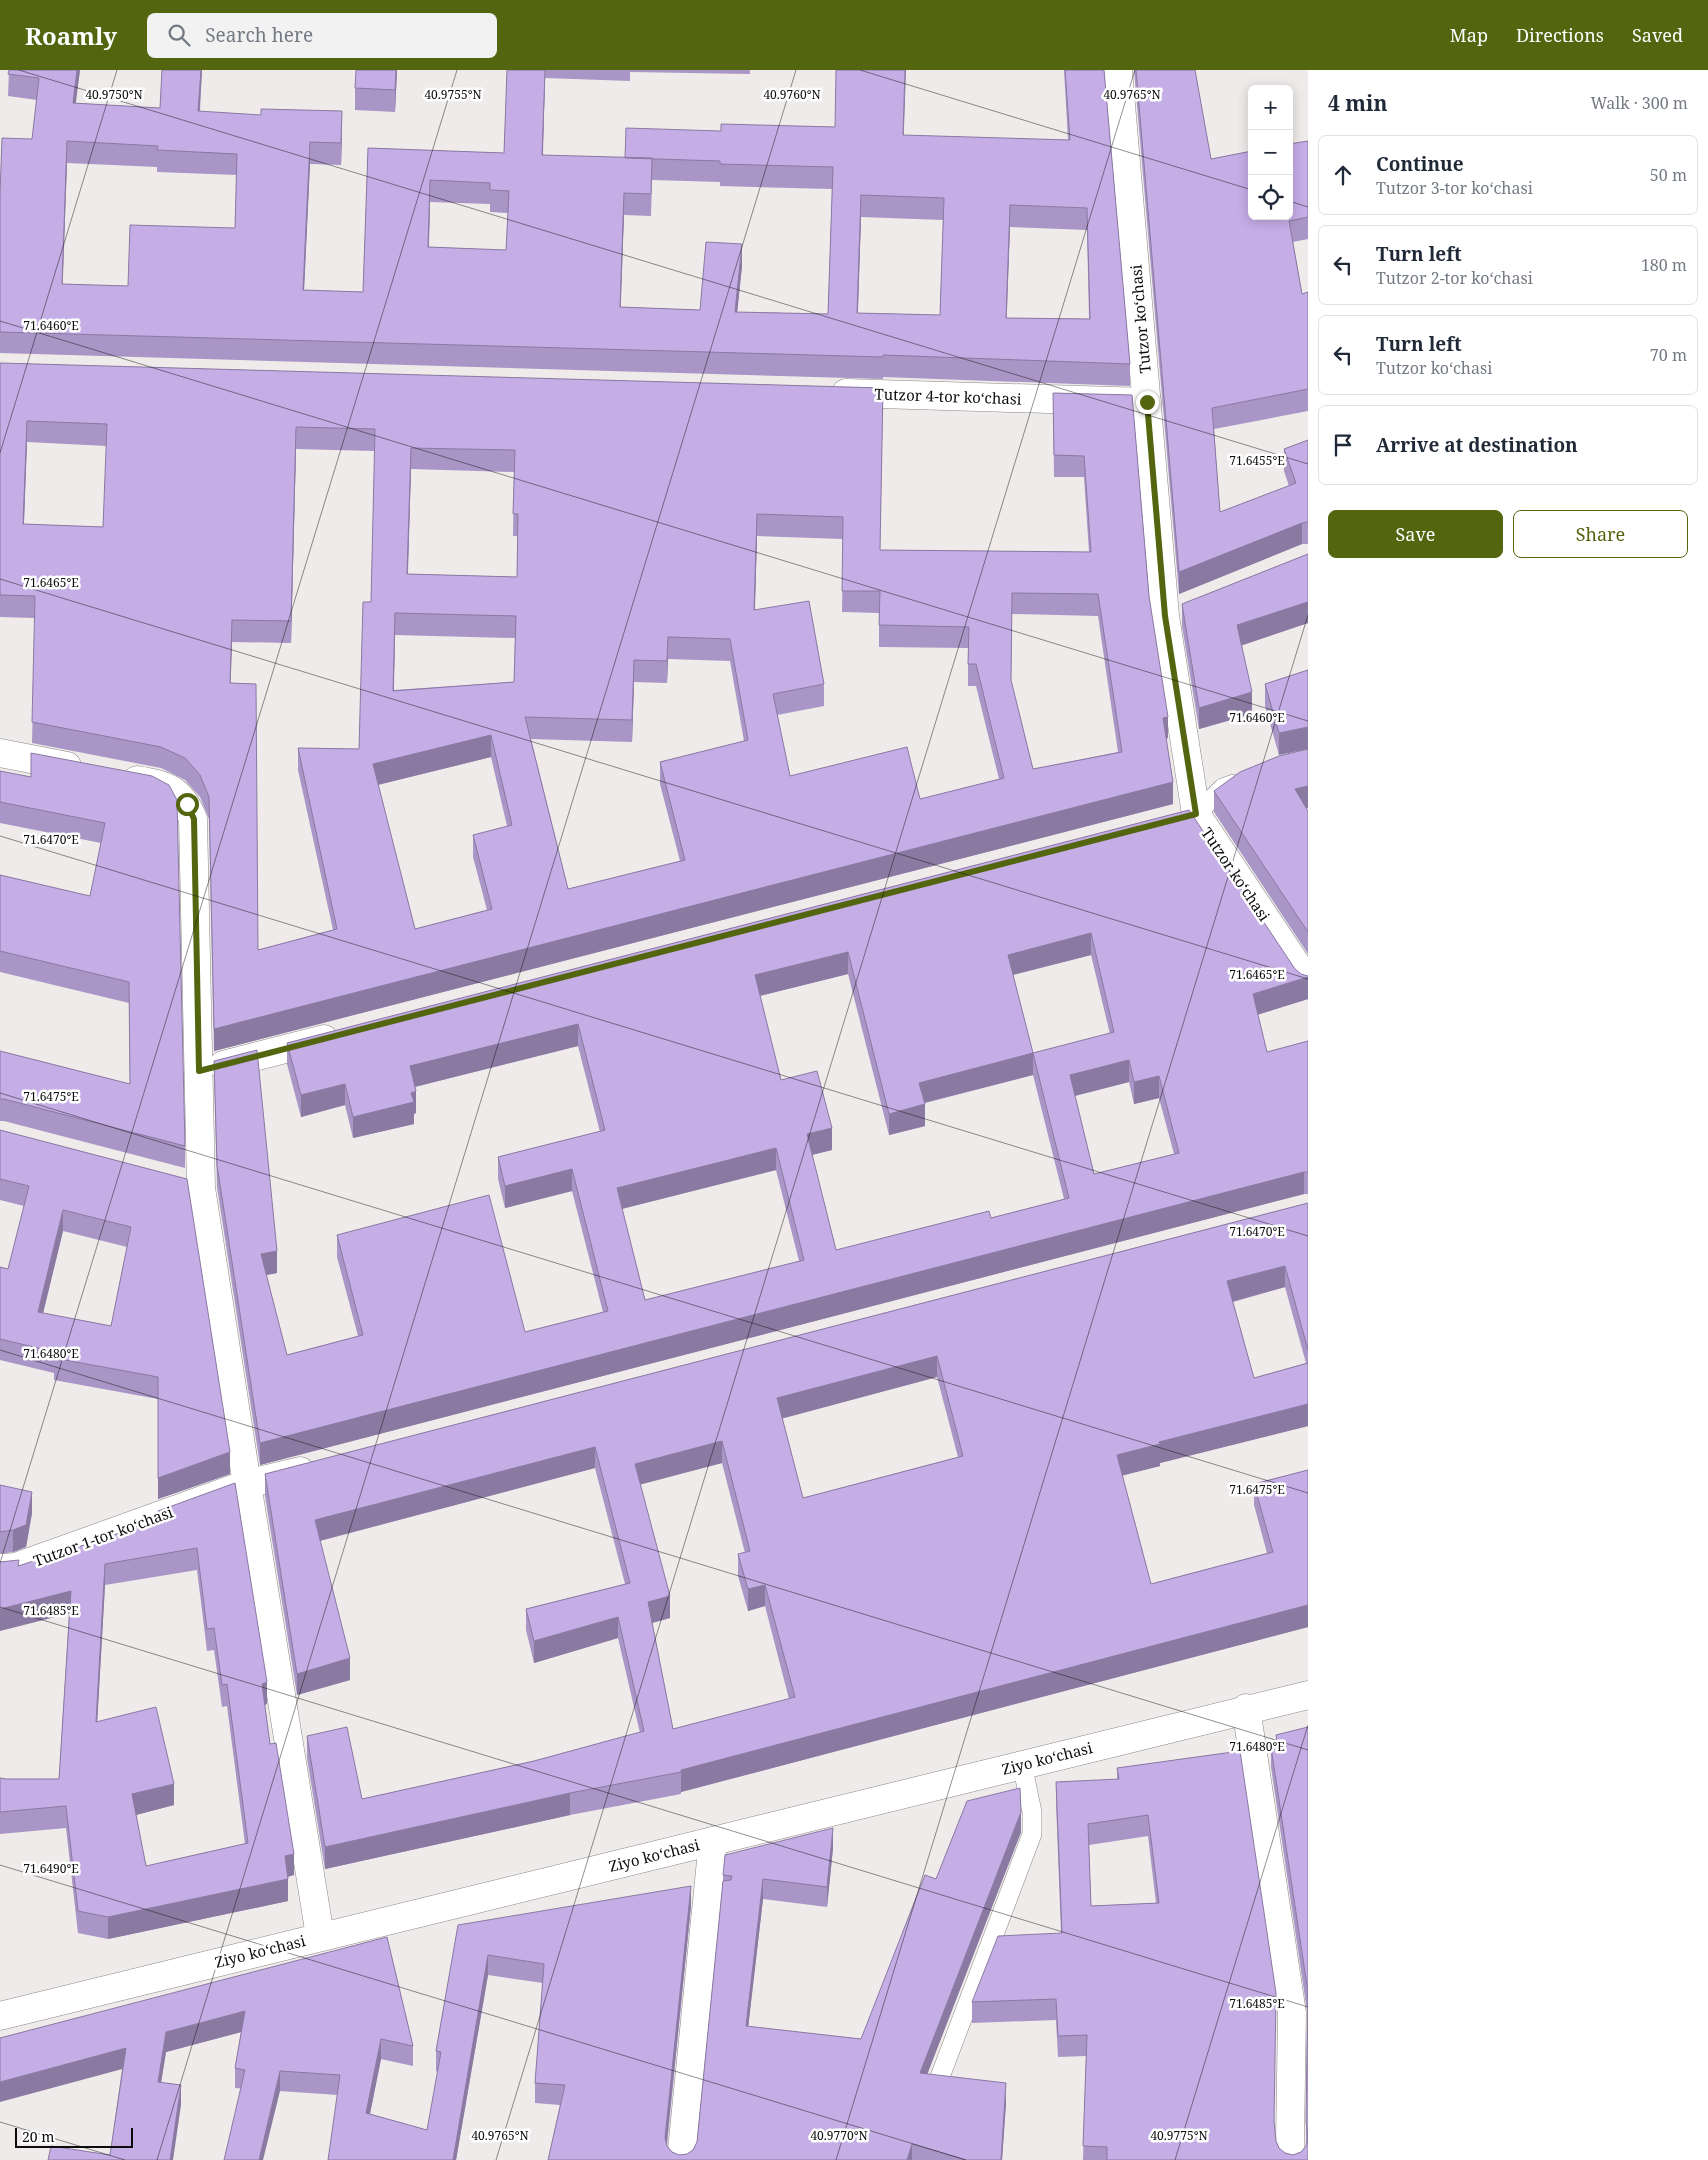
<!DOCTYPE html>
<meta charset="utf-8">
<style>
:root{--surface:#fff;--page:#f2f2f3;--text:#1f2937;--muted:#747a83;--line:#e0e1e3;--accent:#53650f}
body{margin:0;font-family:"Noto Serif",serif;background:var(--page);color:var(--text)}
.controls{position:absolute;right:15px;top:15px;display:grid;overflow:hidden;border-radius:8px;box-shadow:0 2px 12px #0003}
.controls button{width:45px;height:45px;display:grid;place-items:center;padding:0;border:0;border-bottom:1px solid var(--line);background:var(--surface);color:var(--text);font:25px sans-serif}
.scale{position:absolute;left:15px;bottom:12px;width:118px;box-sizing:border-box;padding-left:5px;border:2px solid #0d0c0c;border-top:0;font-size:14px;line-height:18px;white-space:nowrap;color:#0d0c0c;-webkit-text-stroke:4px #fff;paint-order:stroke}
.stop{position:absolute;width:15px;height:15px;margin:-11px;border:4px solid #53650f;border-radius:50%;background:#fff}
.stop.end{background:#53650f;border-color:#fff;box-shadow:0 1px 5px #0008}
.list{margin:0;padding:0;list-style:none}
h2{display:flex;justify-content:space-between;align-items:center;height:65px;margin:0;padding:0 20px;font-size:21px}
h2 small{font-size:16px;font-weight:400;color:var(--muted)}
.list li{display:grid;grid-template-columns:32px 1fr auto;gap:15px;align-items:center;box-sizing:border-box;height:80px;margin:0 10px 10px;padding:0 10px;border:1px solid var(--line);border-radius:8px}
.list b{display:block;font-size:19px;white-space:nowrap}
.list p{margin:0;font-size:16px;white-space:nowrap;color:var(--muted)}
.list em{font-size:16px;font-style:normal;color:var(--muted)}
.actions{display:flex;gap:10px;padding:15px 20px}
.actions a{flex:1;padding:11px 0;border:1px solid var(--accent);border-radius:8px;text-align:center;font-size:18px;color:var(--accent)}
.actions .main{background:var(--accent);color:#fff}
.icon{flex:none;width:28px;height:28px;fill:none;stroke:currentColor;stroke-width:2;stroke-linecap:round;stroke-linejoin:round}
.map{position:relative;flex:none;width:1308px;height:2090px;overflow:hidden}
header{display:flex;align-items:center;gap:30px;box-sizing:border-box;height:70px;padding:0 25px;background:var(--accent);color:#fff}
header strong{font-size:24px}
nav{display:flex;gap:28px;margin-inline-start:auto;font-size:18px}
.search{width:350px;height:45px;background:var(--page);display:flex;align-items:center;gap:12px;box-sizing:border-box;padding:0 18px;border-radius:8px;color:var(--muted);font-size:19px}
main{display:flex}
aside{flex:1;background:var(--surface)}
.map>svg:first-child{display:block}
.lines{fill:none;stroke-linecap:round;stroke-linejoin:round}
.service-casing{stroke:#8b8887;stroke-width:20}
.minor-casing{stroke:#8b8887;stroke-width:29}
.tertiary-casing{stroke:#8b8887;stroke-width:29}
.service{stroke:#fff;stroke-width:19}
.minor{stroke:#fff;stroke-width:28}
.tertiary{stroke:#fff;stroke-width:28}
.wall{fill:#a995c6;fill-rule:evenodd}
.shaded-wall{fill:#8a79a1}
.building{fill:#c5ade6;stroke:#8a79a1;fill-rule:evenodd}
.route{stroke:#53650f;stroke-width:6}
.ticks{fill:none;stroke:#0d0c0c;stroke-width:1;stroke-opacity:0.45}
.labels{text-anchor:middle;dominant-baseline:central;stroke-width:5;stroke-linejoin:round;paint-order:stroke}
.street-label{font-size:15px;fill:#0d0c0c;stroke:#fff}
.ticks-label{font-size:12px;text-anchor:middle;fill:#0d0c0c;stroke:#fff;stroke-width:5;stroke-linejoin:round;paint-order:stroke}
</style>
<header>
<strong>Roamly</strong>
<div class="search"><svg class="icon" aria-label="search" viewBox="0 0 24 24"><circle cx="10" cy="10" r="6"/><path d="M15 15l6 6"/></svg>Search here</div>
<nav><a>Map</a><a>Directions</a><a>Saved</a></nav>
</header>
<main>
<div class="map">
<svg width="1308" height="2090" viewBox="0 0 1308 2090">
<rect width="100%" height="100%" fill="#eeebea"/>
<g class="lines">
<defs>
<g id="service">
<path d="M1196 744 1223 718 1234 714"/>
<path d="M940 2007 1032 1764V1742L1022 1694"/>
</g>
<g id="minor">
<path d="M1118 0 1165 546 1196 744 1308 912"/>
<path d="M846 323 1147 332"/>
<path d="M0 683 67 696"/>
<path d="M137 710C167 715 181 719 193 749L201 1118 247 1414 320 1866"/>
<path d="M223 995 324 969"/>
<path d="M0 1498 16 1497 247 1414 300 1401"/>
<path d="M1246 1638 1292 1943 1290 2072 1292 2090"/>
<path d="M681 2090 713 1771"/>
</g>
<path id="tertiary" d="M0 1946 1308 1625"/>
</defs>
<use href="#service" class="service-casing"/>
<use href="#minor" class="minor-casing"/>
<use href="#tertiary" class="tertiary-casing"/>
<use href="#service" class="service"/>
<use href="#minor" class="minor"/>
<use href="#tertiary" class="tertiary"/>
</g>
<g class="wall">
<path d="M9 0H80L75 33 160 38 162 0H202L200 41 342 63 341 95 310 94 304 220 363 222 368 78 504 83 507 0H750V4L630 2V11L545 8 543 85 625 88 721 61 903 65 1068 70 1064 0H1104L1130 294V316L883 307V309L0 283V124L32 69 37 30 8 26ZM67 93 157 97V102L237 105 235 158 128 216 62 214ZM652 110 720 112V116L832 119 828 244 737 242 742 196 700 240 620 237 624 145 651 146ZM430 132 490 134V142L508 143 506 180 429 177ZM861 147 943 150 940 245 858 243ZM1010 157 1087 160 1089 249 1006 248Z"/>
<path d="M397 0 395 42 355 40V18Z"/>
<path d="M1134 0H1195L1211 89 1308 71V169L1293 172 1302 224 1308 222V341L1214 359 1220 442 1289 416 1284 401V379L1308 370V474H1302L1179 524Z"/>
<path d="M0 293 883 318 880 480 1089 482 1084 407H1054L1053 323 1132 325 1149 526 1168 668 1166 669 1173 734 214 981 209 749 200 727 185 710 161 698 32 673 35 548 0 547ZM27 372 107 376 103 457 24 454ZM296 379 375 381 371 532 359 679 298 678V700L333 860 258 880 230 613 232 572 291 573ZM411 399 514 402 513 466H518L517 507 408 504ZM757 466 843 469 842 542 879 543V577L968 578V616H976L999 709 920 729 790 706 777 645 824 636V614L755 540ZM1012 544 1098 546 1118 682 1033 699 1011 611ZM395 565 515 568 514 612 394 620ZM668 589 730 591 744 671 660 692V714L680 791 568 819 531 669 632 672 634 612 667 613ZM491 687 507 756 473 765V787L487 840 415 859 378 715Z"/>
<path d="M1308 484V553L1242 575 1252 644 1199 659 1182 556V534Z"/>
<path d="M1308 600 1279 685 1265 636V614Z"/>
<path d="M1308 679V738H1306L1308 741V884L1214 742V721Z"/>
<path d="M0 701 31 707 152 706 185 1076V1098L4 1051H0V981L130 1014 129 933 0 902V805L90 826 101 773 0 753Z"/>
<path d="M1189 740 1295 899 1301 904 1308 929 1257 945 1267 982 1308 971V1124H1304L260 1395 217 1117 214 991 277 1203 266 1205 287 1285 358 1266 337 1187V1165L525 1262 603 1242 572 1121 505 1138 498 1109V1087L600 1062 578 976 415 1017 416 1043 414 1044V1054L353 1068 345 1035 301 1047 287 994V973ZM1091 885 1110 964 1033 983 1013 905ZM848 904 889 1065 925 1056V1033L1033 1005 1064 1129 991 1148 836 1180 812 1085 832 1080 781 1010 760 926ZM1129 1012 1134 1034 1159 1028 1174 1084 1094 1104 1075 1026ZM776 1100 799 1191 645 1230 622 1139Z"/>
<path d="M0 1060 187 1109 230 1404 158 1429V1329L54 1310V1303L0 1290V1197L8 1199 24 1136 0 1130ZM63 1161 127 1177 111 1256 43 1243Z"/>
<path d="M1308 1133V1356L1160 1393V1396L1122 1405 1151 1514 1267 1483 1254 1435V1414L1308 1400V1557L681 1722V1724L570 1745 325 1799 307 1688V1666L362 1729 534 1691 640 1663 618 1568 534 1593 526 1560V1539L625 1514 595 1398 320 1471 350 1610 297 1625 265 1426V1404ZM1285 1217 1306 1293 1254 1308 1233 1232ZM937 1307 958 1387 803 1428 782 1348ZM722 1393 745 1483 738 1484V1506L748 1541 765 1536 789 1629 673 1659 652 1553 670 1548 640 1414Z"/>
<path d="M235 1413 267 1634 264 1635 270 1674 294 1805 288 1807V1831L108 1869 78 1863 66 1758 0 1764V1708L6 1709H59L69 1544 19 1496 106 1468 158 1448ZM197 1500 207 1581 214 1580 222 1637 227 1636 245 1774 146 1796 136 1745 174 1735 97 1652 105 1515Z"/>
<path d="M0 1415 32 1443 26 1477 13 1482 0 1484Z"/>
<path d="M1308 1657V2090H1083L1086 1986 1058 1987 1056 1950 972 1953V1932L1061 1863 1056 1732V1712L1117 1710V1698L1240 1681 1276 2071 1279 2078 1285 2083 1293 2085 1301 2082 1306 2076V2051L1307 1941 1271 1697V1677L1276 1676V1665ZM1148 1766 1156 1833 1091 1836 1089 1775Z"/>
<path d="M1021 1762 927 2004 1006 2033 1002 2090H548L560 2035 535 2033V2013L543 1913 488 1905 456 2090H328L338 2025 235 2018V1998L241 1962 166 1982 161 2012 181 2035 110 2085 122 1999 387 1867 413 1976V1996L381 1989 370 2044 427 2060 438 2002 436 2001V1981L458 1855 691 1836 667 2076 672 2082 679 2085 687 2084 693 2080 697 2072 723 1811V1805L833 1778 827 1837 763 1829 748 1957 861 1969 936 1809Z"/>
</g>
<g class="shaded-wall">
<path d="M77 0H80L73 55V33Z"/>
<path d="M201 0H202L198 63V41Z"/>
<path d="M396 0H397L395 42V20Z"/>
<path d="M545 0V8L542 107V85Z"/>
<path d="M905 0H906L903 87V65Z"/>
<path d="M342 41V63L341 95V73Z"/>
<path d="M67 71V93L62 235V214Z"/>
<path d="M310 72V94L303 242V220Z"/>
<path d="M430 110V132L428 199V177Z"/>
<path d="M624 123V145L620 259V237Z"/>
<path d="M861 125V147L857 264V243Z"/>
<path d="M1010 135V157L1006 269V248Z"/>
<path d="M742 174V196L735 263V242Z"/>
<path d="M27 351V372L23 476V454Z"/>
<path d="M296 357V379L291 573V551Z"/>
<path d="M411 378V399L407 526V504Z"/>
<path d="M757 444V466L754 562V540Z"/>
<path d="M1302 453V474L1179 524V502Z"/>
<path d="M1308 532V553L1237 577V555Z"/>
<path d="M395 543V565L393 642V621Z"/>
<path d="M232 550V572L230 635V613Z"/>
<path d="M668 567V589L667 613V591Z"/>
<path d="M634 590V612L632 672V650Z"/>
<path d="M1252 622V644L1199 659V638Z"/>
<path d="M1168 647V668L1163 670V648Z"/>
<path d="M1308 657V679L1279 685V663Z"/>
<path d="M491 665V687L373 716V694Z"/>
<path d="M1173 712V734L214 981V959Z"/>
<path d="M1308 716V738L1295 741V719Z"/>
<path d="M1091 863V885L1008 906V885Z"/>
<path d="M848 882V904L755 927V905Z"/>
<path d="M1308 907V929L1253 946V924Z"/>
<path d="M578 954V976L410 1018V996Z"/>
<path d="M1033 983V1005L919 1034V1013Z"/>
<path d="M1129 990V1012L1070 1027V1005Z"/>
<path d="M1159 1006V1028L1134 1034V1012Z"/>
<path d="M345 1014V1035L301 1047V1025Z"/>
<path d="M416 1021V1043L414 1044V1054L353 1068V1047Z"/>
<path d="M925 1034V1056L889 1065V1044Z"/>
<path d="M832 1058V1080L807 1086V1064Z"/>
<path d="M776 1078V1100L617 1140V1118Z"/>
<path d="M572 1099V1121L505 1138V1116Z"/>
<path d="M1304 1102V1124L260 1395V1373Z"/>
<path d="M63 1140V1161L38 1264V1242Z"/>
<path d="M277 1181V1203L261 1206V1184Z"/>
<path d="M1285 1196V1217L1227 1233V1211Z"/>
<path d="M937 1286V1307L777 1350V1328Z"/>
<path d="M1308 1334V1356L1160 1393V1396L1117 1407V1385L1159 1372Z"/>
<path d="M722 1371V1393L635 1416V1394Z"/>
<path d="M595 1377V1398L315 1472V1450Z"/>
<path d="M230 1382V1404L158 1429V1408Z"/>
<path d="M32 1422V1443L26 1477 13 1482V1460Z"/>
<path d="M105 1494V1515L96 1674V1652Z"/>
<path d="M765 1515V1536L748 1541V1519Z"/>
<path d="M71 1521V1543L0 1561V1539Z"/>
<path d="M670 1526V1548L648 1554V1532Z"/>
<path d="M1308 1535V1557L681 1722V1700Z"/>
<path d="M618 1547V1568L534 1593V1571Z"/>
<path d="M350 1588V1610L297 1625V1604Z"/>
<path d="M267 1612V1634L262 1636V1614Z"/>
<path d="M174 1714V1735L132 1746V1724Z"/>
<path d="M570 1723V1745L325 1799V1777Z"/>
<path d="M1021 1742V1762L920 2023V2003Z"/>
<path d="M833 1758V1778L827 1837V1817Z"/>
<path d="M294 1784V1805L285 1807V1786Z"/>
<path d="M288 1809V1831L108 1869V1847Z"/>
<path d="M763 1809V1829L746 1976V1956Z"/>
<path d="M691 1816V1836L665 2088V2068Z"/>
<path d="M488 1885V1905L456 2090H453Z"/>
<path d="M245 1941V1961L166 1982 158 2032V2012L166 1962Z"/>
<path d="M381 1969V1989L366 2063V2043Z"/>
<path d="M126 1978V1998L0 2032V2012Z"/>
<path d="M280 2001V2021L263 2090H259Z"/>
<path d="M1006 2013V2033L1002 2090H1001Z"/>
<path d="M181 2015V2035L173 2090H170Z"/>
<path d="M912 2074V2090H907Z"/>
</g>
<g class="building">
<path d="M9 0H77L73 33 160 38 162 0H201L198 41 261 45V39L342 41 341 73 310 72 303 220 363 222 368 78 504 83 507 0H545L542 85 652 88 651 124 624 123 620 237 700 240 706 172 742 174 735 242 828 244 833 97 720 94V91L625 88 626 58 721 61V54L835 57 836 0H905L903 65 1070 70 1065 0H1104L1130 294 883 285V287L0 262V124L2 68 32 69 39 8 8 4ZM67 71 158 76 157 80 237 84 235 158 130 155 128 216 62 214ZM430 110 490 113V120L509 121 506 180 428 177ZM861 125 944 128 940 245 857 243ZM1010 135 1087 138 1090 249 1006 248Z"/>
<path d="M356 0H396L395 20 355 18Z"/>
<path d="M1136 0H1195L1211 89 1252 81V146H1289V74L1308 71V147L1289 151 1302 224 1308 222V319L1212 338 1220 442 1296 413 1284 379 1308 370V452L1302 453 1179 502Z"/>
<path d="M0 293 883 318 880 480 1091 482 1084 386 1054 385 1053 323 1132 325 1149 526 1168 647 1163 648 1173 712 214 959 209 727 200 705 185 688 161 677 32 652 35 526 0 525ZM27 351 107 354 103 457 23 454ZM296 357 375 359 371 532H363L359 679 298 678 337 859 258 880 256 614 230 613 232 550 291 551ZM411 378 515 380 513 444H518L517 507 407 504ZM757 444 843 447 842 521H880L879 555 969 557 968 594H976L1004 708 920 729 907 677 790 706 773 624 824 614 809 531 754 540ZM1012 523 1098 524 1122 682 1033 699 1011 610ZM395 543 516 546 514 612 393 621ZM668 567 730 569 748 670 660 692 685 790 568 819 525 647 632 650 634 590 667 591ZM491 665 512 755 473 765 492 839 415 859 373 694Z"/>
<path d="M1308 484V532L1237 555 1252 622 1199 638 1182 534Z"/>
<path d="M1308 600V657L1279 663 1265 614Z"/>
<path d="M1308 679V716L1295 719 1308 741V862L1214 721 1240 702 1279 686Z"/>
<path d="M31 683 152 706 169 715 177 730 185 1076 4 1029H0V981L130 1014 129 912 0 881V805L90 826 105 753 0 732V701L31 707Z"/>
<path d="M1189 740 1295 899 1301 904 1308 906V907L1253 924 1267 982 1308 971V1102H1304L260 1373 217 1095 214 991 257 980 277 1181 261 1184 287 1285 363 1265 337 1165 489 1125 525 1262 608 1241 572 1099 505 1116 498 1087 605 1060 578 954 410 996 416 1021 411 1023 414 1032 353 1047 345 1014 301 1025 287 973ZM1091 863 1114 962 1033 983 1008 885ZM848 882 889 1044 925 1034 919 1013 1033 983 1069 1128 991 1148 989 1141 836 1180 807 1064 832 1058 817 1001 781 1010 755 905ZM1129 990 1134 1012 1159 1006 1179 1083 1094 1104 1070 1005ZM776 1078 804 1190 645 1230 617 1118Z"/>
<path d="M0 1060 187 1109 230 1382 158 1408V1307L54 1288 55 1282 0 1269V1197L8 1199 29 1116 0 1109ZM63 1140 131 1157 111 1256 38 1242Z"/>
<path d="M1308 1133V1280L1285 1196 1227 1211 1254 1308 1308 1293V1334L1159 1372 1160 1374 1117 1385 1151 1514 1273 1482 1254 1414 1308 1400V1535L681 1700V1702L570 1723 325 1777 307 1666 347 1657 362 1729 534 1691 644 1661 618 1547 534 1571 526 1539 630 1513 595 1377 315 1450 350 1588 297 1604 265 1404ZM937 1286 963 1386 803 1428 777 1328ZM722 1371 750 1481 738 1484 748 1519 765 1515 795 1627 673 1659 648 1532 670 1526 635 1394Z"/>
<path d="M235 1413 267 1612 262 1614 270 1674 276 1673 294 1784 285 1786 288 1809 108 1847 78 1841 66 1736 0 1742V1708L6 1709H59L71 1521 0 1539V1492L19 1490 18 1496 106 1468 158 1448V1441ZM197 1478 207 1559 214 1558 222 1615 227 1614 248 1773 146 1796 132 1724 174 1714 156 1637 96 1652 105 1494Z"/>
<path d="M0 1415 32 1422 26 1455 13 1460 0 1462Z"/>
<path d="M1308 1657V2090H1107V2077L1083 2076 1087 1965 1058 1966 1056 1929 972 1932 998 1866 1062 1863 1056 1712 1119 1709 1117 1698 1240 1681 1276 1923 1274 2051 1276 2071 1279 2078 1285 2083 1293 2085 1301 2082 1306 2076 1308 2068 1306 2051 1308 1922 1271 1677 1278 1676 1276 1665ZM1148 1745 1159 1833 1091 1836 1088 1754Z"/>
<path d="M1020 1718 1021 1742 920 2003 1006 2013 1001 2090H966L912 2074 907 2090H548L565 2015 535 2013 544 1894 488 1885 453 2090H328L340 2005 280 2001 259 2090H224L245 2000 235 1998 245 1941 166 1962 158 2012 181 2015 170 2090H48L51 2076 110 2085 126 1978 0 2012V1968L387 1867 413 1976 381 1969 366 2043 427 2060 441 1982 436 1981 458 1855 691 1816 665 2068 667 2076 672 2082 679 2085 687 2084 693 2080 697 2072 723 1811 731 1810 732 1806 723 1805 725 1785 833 1758 827 1817 763 1809 746 1956 861 1969 925 1805 936 1809 967 1731Z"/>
</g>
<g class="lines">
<path class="route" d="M187 734 194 749 199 1001 1196 744 1165 546 1147 332"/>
</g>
<path class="ticks" d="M19 0 1308 394M860 0 1252 120M1289 131 1308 137M0 251 1308 651M0 383 117 0M0 509 1308 909M0 766 1308 1166M0 1023 1308 1423M0 1280 1308 1680M0 1493 457 0M0 1537 1308 1937M0 1795 966 2090M0 2052 125 2090M157 2090 796 0M496 2090 1135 0M836 2090 1308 545M1175 2090 1308 1655"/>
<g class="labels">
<g class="street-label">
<text transform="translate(1140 249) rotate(-95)">Tutzor koʻchasi</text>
<text transform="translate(948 326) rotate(2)">Tutzor 4-tor koʻchasi</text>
<text transform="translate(1236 804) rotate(56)">Tutzor koʻchasi</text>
<text transform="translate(103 1466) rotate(-20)">Tutzor 1-tor koʻchasi</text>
<text transform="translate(1047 1688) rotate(-14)">Ziyo koʻchasi</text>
<text transform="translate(654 1785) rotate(-14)">Ziyo koʻchasi</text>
<text transform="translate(260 1881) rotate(-14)">Ziyo koʻchasi</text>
</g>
</g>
<g class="ticks-label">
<text x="114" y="29">40.9750°N</text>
<text x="453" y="29">40.9755°N</text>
<text x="792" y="29">40.9760°N</text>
<text x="1132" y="29">40.9765°N</text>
<text x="51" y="260">71.6460°E</text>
<text x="1257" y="395">71.6455°E</text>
<text x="51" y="517">71.6465°E</text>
<text x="1257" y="652">71.6460°E</text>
<text x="51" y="774">71.6470°E</text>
<text x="1257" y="909">71.6465°E</text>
<text x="51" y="1031">71.6475°E</text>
<text x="1257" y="1166">71.6470°E</text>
<text x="51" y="1288">71.6480°E</text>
<text x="1257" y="1424">71.6475°E</text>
<text x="51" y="1545">71.6485°E</text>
<text x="1257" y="1681">71.6480°E</text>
<text x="51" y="1803">71.6490°E</text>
<text x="1257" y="1938">71.6485°E</text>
<text x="500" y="2070">40.9765°N</text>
<text x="839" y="2070">40.9770°N</text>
<text x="1179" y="2070">40.9775°N</text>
</g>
</svg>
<div class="controls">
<button>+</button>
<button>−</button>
<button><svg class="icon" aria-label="locate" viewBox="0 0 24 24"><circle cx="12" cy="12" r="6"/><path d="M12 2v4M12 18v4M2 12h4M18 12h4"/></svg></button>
</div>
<div class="scale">20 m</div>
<div class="stop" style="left:187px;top:734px"></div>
<div class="stop end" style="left:1147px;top:332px"></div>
</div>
<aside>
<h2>4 min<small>Walk · 300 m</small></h2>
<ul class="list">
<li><svg class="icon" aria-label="ahead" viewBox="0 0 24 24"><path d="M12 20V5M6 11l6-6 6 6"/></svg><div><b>Continue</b><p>Tutzor 3-tor koʻchasi</p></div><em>50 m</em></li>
<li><svg class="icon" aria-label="left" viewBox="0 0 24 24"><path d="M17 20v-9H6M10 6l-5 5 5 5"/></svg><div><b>Turn left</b><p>Tutzor 2-tor koʻchasi</p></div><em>180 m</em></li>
<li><svg class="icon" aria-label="left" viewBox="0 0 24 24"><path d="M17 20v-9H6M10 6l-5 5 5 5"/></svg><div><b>Turn left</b><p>Tutzor koʻchasi</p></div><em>70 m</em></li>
<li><svg class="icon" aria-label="arrive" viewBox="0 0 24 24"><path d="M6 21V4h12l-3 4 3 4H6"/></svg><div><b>Arrive at destination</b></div></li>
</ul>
<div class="actions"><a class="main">Save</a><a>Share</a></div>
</aside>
</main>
